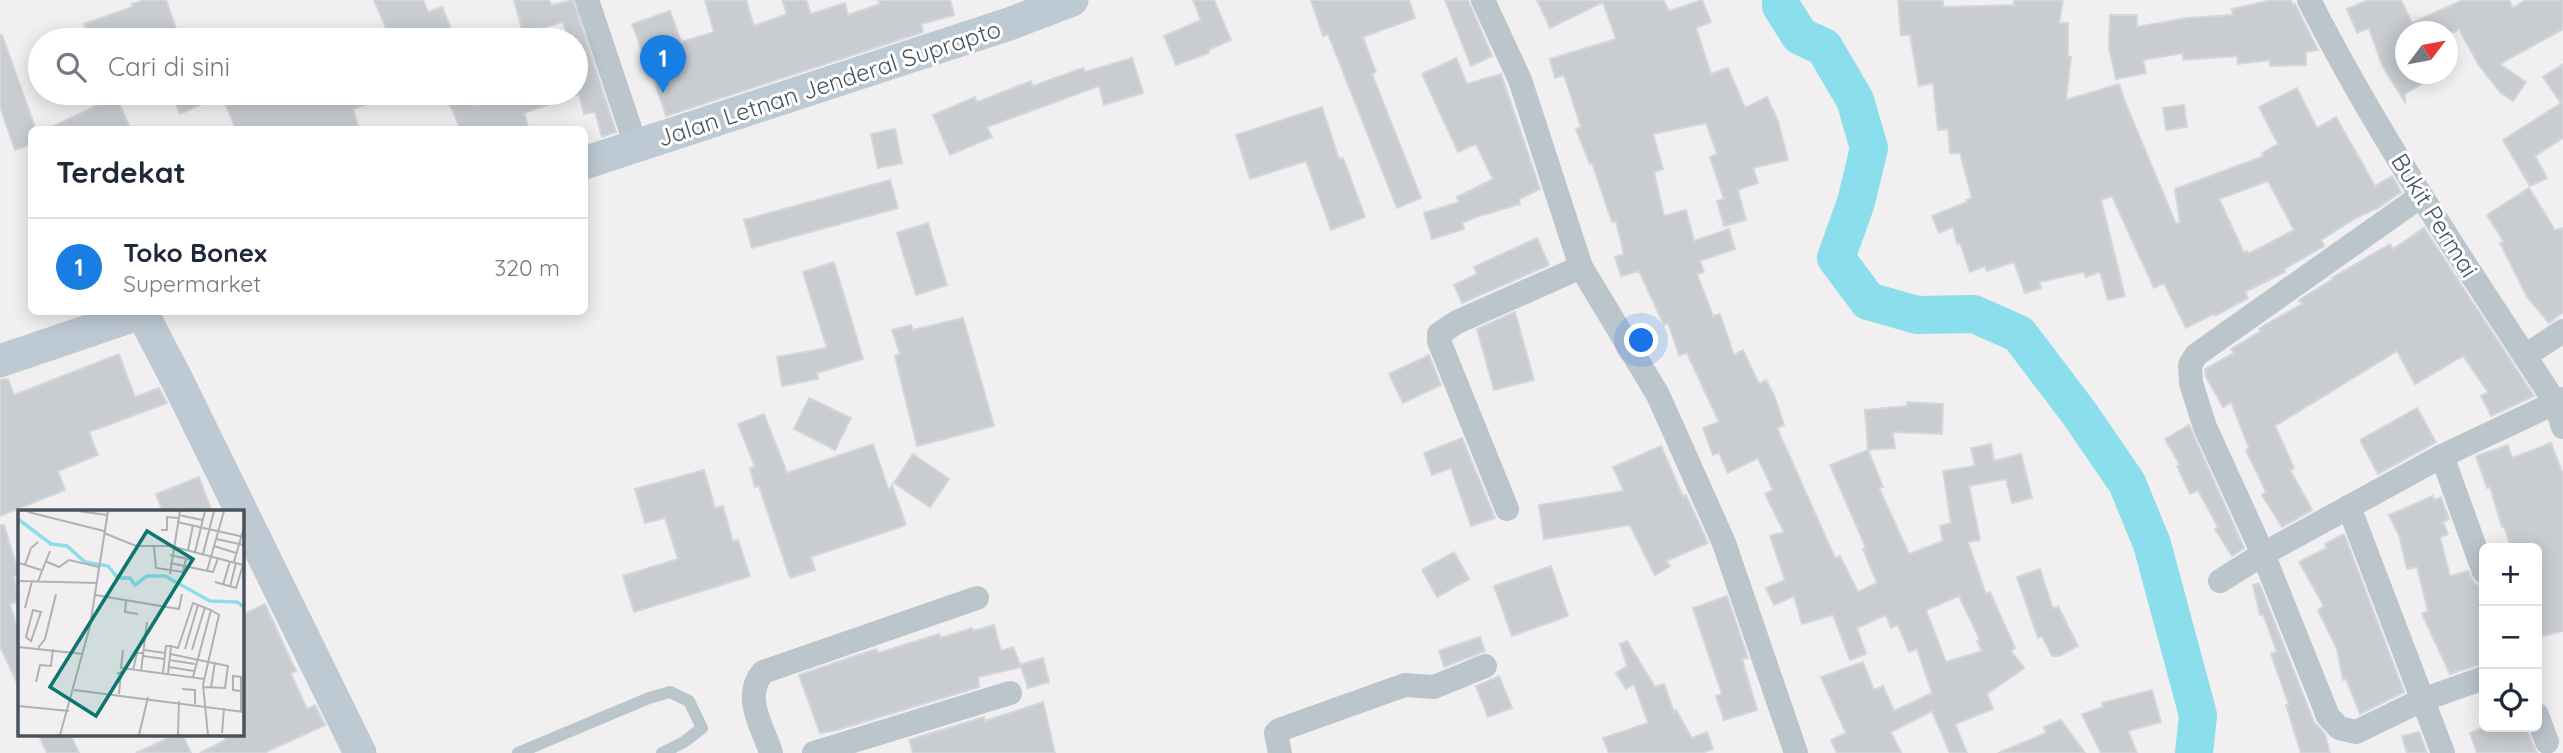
<!DOCTYPE html>
<html lang="id">
<meta charset="utf-8">
<style>
:root{--surface:#fff;--page:#f6f6f7;--text:#1f2937;--muted:#747a83;--line:#e0e1e3;--accent:#187ee3}
body{margin:0;font-family:Quicksand,sans-serif;background:var(--page);color:var(--text)}
.controls{position:absolute;right:21px;bottom:21px;display:grid;overflow:hidden;border-radius:10px;box-shadow:0 4px 18px #0003}
.controls button{width:63px;height:63px;display:grid;place-items:center;padding:0;border:0;border-bottom:2px solid var(--line);background:var(--surface);color:var(--text);font:35px sans-serif}
.compass{position:absolute;left:2395px;top:21px;width:63px;height:63px;border-radius:50%;background:var(--surface);box-shadow:0 4px 18px #0003;rotate:58deg}
.you{position:absolute;left:1642px;top:341px;width:24px;height:24px;margin:-18px;border:5px solid #fff;border-radius:50%;background:#1a73e8;box-shadow:0 0 0 10px #1a73e833}
.badge{display:grid;place-items:center;width:46px;height:46px;border-radius:50%;background:var(--accent);color:#fff;font-size:23px;font-weight:700}
.pin{position:absolute;translate:-50% -58px;filter:drop-shadow(0 2px 4px #0008)}
.pin::after{content:'';position:absolute;top:37px;width:24px;height:21px;background:inherit;clip-path:polygon(0 0,100% 0,50% 100%)}
.list{margin:0;padding:0;list-style:none}
h2{display:flex;justify-content:space-between;align-items:center;height:91px;margin:0;padding:0 28px;font-size:30px}
h2 small{font-size:23px;font-weight:400;color:var(--muted)}
.list li{display:grid;grid-template-columns:46px 1fr auto;gap:21px;align-items:center;box-sizing:border-box;height:98px;padding:0 28px;border-top:2px solid var(--line)}
.list b{display:block;font-size:26px;white-space:nowrap}
.list p{margin:0;font-size:23px;white-space:nowrap;color:var(--muted)}
.list em{font-size:23px;font-style:normal;color:var(--muted)}
.icon{flex:none;width:38px;height:38px;fill:none;stroke:currentColor;stroke-width:2;stroke-linecap:round;stroke-linejoin:round}
.map{position:relative;flex:none;width:2563px;height:753px;overflow:hidden}
.search{position:absolute;background:var(--surface);box-shadow:0 4px 18px #0003;left:28px;top:28px;width:560px;height:77px;display:flex;align-items:center;gap:18px;box-sizing:border-box;padding:0 24px;border-radius:38px;color:var(--muted);font-size:26px}
.panel{position:absolute;background:var(--surface);box-shadow:0 4px 18px #0003;left:28px;top:126px;width:560px;height:189px;border-radius:10px}
.map>svg:first-child{display:block}
.lines{fill:none;stroke-linecap:round;stroke-linejoin:round}
.river{stroke:#8bdfed;stroke-width:38}
.building{fill:#c9cdd2;stroke:#d3d6db;stroke-width:2;fill-rule:evenodd}
.lane{stroke:#bbc5cc;stroke-width:12}
.street{stroke:#bbc5cc;stroke-width:24}
.secondary{stroke:#bdc9d3;stroke-width:33}
.labels{text-anchor:middle;dominant-baseline:central;stroke-width:6;stroke-linejoin:round;paint-order:stroke}
.street-label{font-size:24px;fill:#47545d;stroke:#fff}
.inset-river{fill:none;stroke:#8bdfed;stroke-width:3.5}
.inset-road{fill:none;stroke:#aeb1b5;stroke-width:2}
.view{fill:#0f766e;fill-opacity:0.15;stroke:#0f766e;stroke-width:3.5}
.inset-edge{fill:none;stroke:#47545d;stroke-width:3.5}
</style>
<div class="map">
<svg width="2563" height="753" viewBox="0 0 2563 753">
<rect width="100%" height="100%" fill="#f2eff0"/>
<g class="lines">
<path class="river" d="M1781 0V6L1800 36 1824 47 1855 100 1869 148 1856 202 1836 258 1868 301 1917 315 1974 314 2019 334 2079 413 2127 483 2152 544 2198 715 2194 753"/>
</g>
<g class="building">
<path d="M144 0H166L180 40H90L84 24 132 7V4Z"/>
<path d="M374 0H423L428 12 442 7 452 31 429 40H391Z"/>
<path d="M514 0H549L551 5 573 0 616 132 602 137 595 112 584 114 579 94 576 95V40H569L563 22 523 33Z"/>
<path d="M705 0H746L754 26 787 14 782 0H806L811 14 845 3 848 15 880 4 878 0H950L954 15 921 24 923 32 666 116 645 52 643 53 632 24 670 11 681 42 714 32Z"/>
<path d="M1193 0H1214L1231 40 1208 50 1209 53 1176 65 1164 36 1201 20Z"/>
<path d="M1311 0H1409L1415 18 1363 37 1376 72 1372 74 1421 198 1397 208 1328 34 1323 36Z"/>
<path d="M1445 0H1468L1492 56 1471 66Z"/>
<path d="M1537 0H1663L1669 11 1702 0 1711 22 1696 28 1711 74 1728 68 1745 108 1767 97 1778 121 1788 160 1753 168 1758 183 1738 190 1746 220 1724 226 1717 201 1724 199 1710 157 1717 154 1706 123 1653 134 1663 169 1654 172 1664 216 1686 210 1694 241 1729 229 1735 249 1700 261 1704 272 1697 274 1713 316 1720 314 1734 355 1743 350 1759 384 1766 380 1774 395 1784 425 1777 428 1835 558 1840 556 1858 592 1877 583 1863 549 1866 548 1830 465 1868 450 1883 487 1879 488 1909 554 1943 541 1940 526 1951 523 1943 471 1975 466 1971 448 1991 444 1994 461 2021 454 2032 498 2012 503 2006 479 1969 486 1980 540 1968 542 1986 594 1990 592 2015 648 2011 651 2024 668 1987 694 1993 709 1955 724 1967 753H1950L1932 711 1891 732 1901 753H1837L1831 740 1846 733 1821 677 1863 662 1874 690 1883 686 1894 711 1932 693 1917 649 1909 652 1898 625 1891 628 1886 615 1857 628 1866 654 1850 660 1833 615 1802 624 1794 596 1774 605 1766 588 1785 580 1770 536 1784 532 1765 494 1773 490 1758 458 1728 473 1719 453 1713 455 1703 428 1719 422 1687 353 1679 355 1668 323 1664 325 1639 271 1621 276 1615 257 1624 254 1616 221 1612 222 1592 163 1590 164 1576 129 1581 127 1564 75 1555 78 1550 59 1616 39 1603 2 1550 28ZM1959 596 1980 640 1977 641 1982 651 1946 662 1926 610Z"/>
<path d="M1898 0H1943V7L2014 5V0H2063L2059 23H2068V56L2071 57 2066 100 2119 84 2125 102 2176 224 2180 223 2175 189 2264 156 2262 153 2278 144 2259 107 2297 88 2317 128 2336 117 2375 186 2392 176 2401 192 2378 208 2356 218 2321 240 2324 246 2284 269 2285 272 2245 292 2248 298 2215 316 2214 314 2186 328 2164 283 2154 288 2112 196 2101 200 2125 296 2108 300 2100 272 2086 277 2084 272 2039 282 2041 288 2025 293 2014 262 1987 271 1985 266 1970 272 1960 243 1957 244 1953 227 1939 233 1932 216 1967 202 1966 200 1972 198 1960 153H1950L1948 129 1938 130 1933 83 1919 86 1910 35H1901ZM2268 181 2294 230 2248 254 2247 251 2244 253 2219 199Z"/>
<path d="M2272 0H2291L2293 5 2295 4 2318 50 2306 52V65L2270 66V60L2238 64 2237 56 2183 60V53L2143 60 2146 73 2116 79 2109 48 2110 15H2137V27L2186 18 2233 15 2232 9Z"/>
<path d="M2369 0H2401L2412 23 2463 0H2509L2513 8 2526 0H2563V29L2500 64 2526 82 2513 101 2500 92 2478 64 2459 29 2455 32H2405V74H2438L2405 94V102L2382 65 2369 28 2357 33 2347 9Z"/>
<path d="M0 35H2L36 130H32V144L15 150 0 107Z"/>
<path d="M1132 58 1143 93 1104 105 1099 86 987 127 992 137 950 155 933 115 975 97 977 102 1031 81 1033 86 1083 68 1085 72Z"/>
<path d="M1456 58 1467 84 1501 74 1540 189 1519 199 1520 204 1476 217 1462 223 1464 229 1432 239 1424 213 1459 202 1457 197 1493 179 1476 144 1458 152 1422 74Z"/>
<path d="M2563 64V138L2535 156 2547 178 2530 186 2503 140 2561 103 2543 77Z"/>
<path d="M171 93H390L391 95 353 109 359 130H236L222 95 180 114Z"/>
<path d="M445 93H467L473 106 553 93 555 102 524 113 529 130H461Z"/>
<path d="M116 96 131 130H46Z"/>
<path d="M2184 105 2187 127 2166 130 2163 108Z"/>
<path d="M1322 107 1339 159 1343 158 1365 217 1331 230 1306 161 1250 179 1236 135Z"/>
<path d="M895 129 902 163 878 168 871 134Z"/>
<path d="M890 180 898 208 752 248 744 220Z"/>
<path d="M2529 188 2555 230 2563 228V312L2549 323 2527 297 2500 243 2504 242 2487 215Z"/>
<path d="M928 223 947 285 916 295 897 233Z"/>
<path d="M2424 228 2534 396 2491 416 2481 396 2488 392 2463 356 2415 384 2397 351 2275 426 2294 468 2290 470 2312 510 2282 527 2262 495 2266 492 2246 450 2249 448 2231 402 2223 407 2206 377 2205 369 2234 353 2231 349 2261 331 2259 329 2263 326 2302 304 2299 300 2333 279 2332 278 2390 244 2393 249Z"/>
<path d="M1537 238 1549 265 1462 303 1454 285 1477 274 1474 267Z"/>
<path d="M834 262 863 359 817 373 818 379 782 386 777 357 827 348 803 272Z"/>
<path d="M1515 312 1534 380 1494 390 1477 329Z"/>
<path d="M963 318 994 426 917 446 895 356 900 354 892 330 911 325 913 330Z"/>
<path d="M119 354 135 397 159 388 167 403 89 432 98 455 58 471 65 490 0 516V380L8 379 14 395Z"/>
<path d="M1429 355 1441 385 1403 403 1389 374Z"/>
<path d="M809 398 851 418 835 450 794 429Z"/>
<path d="M1907 402 1943 404 1942 434 1893 432 1895 448 1868 450 1865 410 1907 406Z"/>
<path d="M2417 408 2436 442 2378 474 2360 440Z"/>
<path d="M764 414 787 473 873 444 889 491 892 485 906 525 811 557 815 570 790 578 759 486 755 487 750 468 755 467 738 424Z"/>
<path d="M2189 425 2244 548 2232 556 2215 529 2218 527 2198 490 2190 494 2177 466 2180 465 2165 439Z"/>
<path d="M1462 438 1495 518 1471 526 1451 468 1432 475 1424 453Z"/>
<path d="M2551 443 2563 474V631L2542 636 2537 617V548H2511L2504 526 2502 527 2490 487 2487 488 2476 456 2508 445 2512 458Z"/>
<path d="M1661 446 1683 497 1686 495 1708 543 1666 561 1670 566 1655 575 1630 525 1544 539 1539 505 1624 491 1613 467Z"/>
<path d="M913 454 949 479 930 507 894 483Z"/>
<path d="M704 470 715 508 723 506 733 542 738 540 750 576 634 612 623 576 678 559 665 518 645 523 635 489Z"/>
<path d="M199 477 212 512H163L156 494Z"/>
<path d="M2433 496 2434 500 2441 497 2449 519 2443 522 2448 534 2440 537 2450 576 2468 571 2474 583 2481 587 2484 597V663L2450 674 2422 614 2428 611 2417 567 2407 569 2399 535 2389 515Z"/>
<path d="M0 525H4L19 574 14 576 19 601 10 604 19 634V687L0 646Z"/>
<path d="M2344 534 2404 692 2360 714 2346 679 2343 680 2337 649 2318 610 2324 606 2299 562 2327 548 2325 544Z"/>
<path d="M1454 552 1469 579 1437 597 1422 570Z"/>
<path d="M1551 566 1568 616 1512 636 1494 586Z"/>
<path d="M2040 569 2053 609 2058 606 2078 646 2059 656H2052L2042 636 2038 638 2017 577Z"/>
<path d="M2259 583 2314 722 2325 734 2330 753H2301L2286 705H2289L2271 654 2277 652 2263 614 2260 615 2253 585Z"/>
<path d="M1727 596 1748 658 1742 659 1757 710 1724 720 1716 696 1722 694 1693 608Z"/>
<path d="M265 604 296 671 291 674 307 709 315 705 325 725 264 753H200L226 740 223 734H242V615Z"/>
<path d="M994 625 1001 651 1013 647 1021 666V664L1043 658 1049 682 1028 688 1021 667 978 677 979 687 837 730 820 733 799 675 858 655 877 649 878 653 939 634 941 638 972 628 973 631Z"/>
<path d="M1480 637 1485 651 1444 667 1439 651Z"/>
<path d="M1627 641 1655 687 1664 684 1674 712 1676 710 1692 738 1707 732 1713 749 1702 753H1609L1603 738 1648 723 1634 684 1626 689 1616 673 1627 666 1620 644Z"/>
<path d="M1499 676 1512 708 1488 717 1476 686Z"/>
<path d="M2152 690 2161 722 2128 731 2137 753H2101L2082 714 2103 707 2102 703Z"/>
<path d="M1043 702 1055 753H913L909 740 984 717 985 721Z"/>
<path d="M2061 720 2085 753H1998L2046 733 2044 727Z"/>
<path d="M2483 727H2525L2537 753H2477L2470 733Z"/>
<path d="M2419 732 2427 753H2407L2402 736Z"/>
<path d="M38 734H70L79 753H47Z"/>
<path d="M177 734H182L191 753H136Z"/>
</g>
<g class="lines">
<path class="lane" d="M518 753 649 698 670 692 689 701 702 728 684 742 662 753"/>
<g class="street">
<path d="M587 0 636 146"/>
<path d="M1483 0 1520 80 1581 267 1658 395 1724 543 1796 753"/>
<path d="M2309 0C2380 140 2469 270 2555 402L2563 427"/>
<path d="M2421 196 2196 355 2190 365 2191 383 2205 427 2263 554 2328 716 2339 728 2356 732 2422 700 2484 678"/>
<path d="M2525 356 2563 331"/>
<path d="M2442 456 2484 572"/>
<path d="M2349 507 2443 753"/>
<path d="M1507 509 1439 341V334L1457 322 1581 267"/>
<path d="M2220 581 2263 554 2442 456 2563 399"/>
<path d="M2537 715 2547 742"/>
<path d="M771 753C762 725 742 697 763 672L977 598"/>
<path d="M814 753 1010 693"/>
<path d="M1280 753 1276 733 1279 730 1405 685 1434 687 1485 666"/>
</g>
<g class="secondary">
<path d="M584 163 1009 24 1072 0"/>
<path d="M142 313 176 378 360 753"/>
<path d="M0 361 144 312"/>
</g>
</g>
<g class="labels">
<g class="street-label">
<text transform="translate(829 83) rotate(-18)">Jalan Letnan Jenderal Suprapto</text>
<text transform="translate(2435 215) rotate(58)">Bukit Permai</text>
</g>
</g>
<g transform="translate(18 510)">
<rect width="226" height="226" fill="#f2eff0"/>
<path class="inset-river" d="M0 9 33 34 49 36 67 52 90 56 100 68H112L117 75 129 66H147L192 91 219 92 226 97"/>
<path class="inset-road" d="M60 1 89 5M10 2 86 21M161 5 184 10M159 12 226 27M143 20H149V7L160 8M86 23 118 36H153L225 55 218 78 197 72M198 29 226 35M196 36 218 43M136 37 138 58 165 62 168 49M170 40 175 15M0 41 1 53 23 60M177 42 187 1M185 44 196 1M152 45 174 50M27 51 41 57 51 50 81 57M216 52 226 17M152 53 195 62 200 48M7 55 13 38 20 32M189 61 206 1M152 64 162 1M0 71 79 73M20 71 32 41M205 75 212 51M212 77 218 53M77 85 161 99 164 84M108 91 107 102 120 104M7 98 14 71M15 100 23 102 13 131 8 127ZM0 137 65 144M20 138 27 129 38 84M167 139 180 95M105 140 103 158 186 169M126 140 147 143M174 140 187 97M152 144 210 156 207 178 185 177M125 146 146 149M151 150 177 154M151 157 176 161M115 160 119 143H126M123 161 129 112M145 163 148 136H153M99 164 103 162 101 184M150 164 153 136 160 138 175 93 193 100 175 167M18 172 22 155 33 156 35 139M193 178 197 152M164 179 177 180V194M56 180 226 202M223 181 215 180V166L223 167V201M0 196 51 201M204 223 206 198M42 225 72 116 90 1M121 225 130 187M160 225 161 191M190 225 185 175 201 105 193 100"/>
<path class="view" d="M129 21 175 49 78 206 32 177Z"/>
<rect width="226" height="226" class="inset-edge"/>
</g>
</svg>
<div class="controls">
<button>+</button>
<button>−</button>
<button><svg class="icon" aria-label="locate" viewBox="0 0 24 24"><circle cx="12" cy="12" r="6"/><path d="M12 2v4M12 18v4M2 12h4M18 12h4"/></svg></button>
</div>
<svg class="compass" viewBox="-18 -18 36 36"><path d="M0-13l5 13h-10z" fill="#e53935"/><path d="M0 13l5-13h-10z" fill="#747a83"/></svg>
<div class="you"></div>
<div class="pin badge" style="left:663px;top:93px">1</div>
<div class="search"><svg class="icon" aria-label="search" viewBox="0 0 24 24"><circle cx="10" cy="10" r="6"/><path d="M15 15l6 6"/></svg>Cari di sini</div>
<section class="panel">
<h2>Terdekat<small></small></h2>
<ul class="list">
<li><span class="badge">1</span><div><b>Toko Bonex</b><p>Supermarket</p></div><em>320 m</em></li>
</ul>
</section>
</div>
